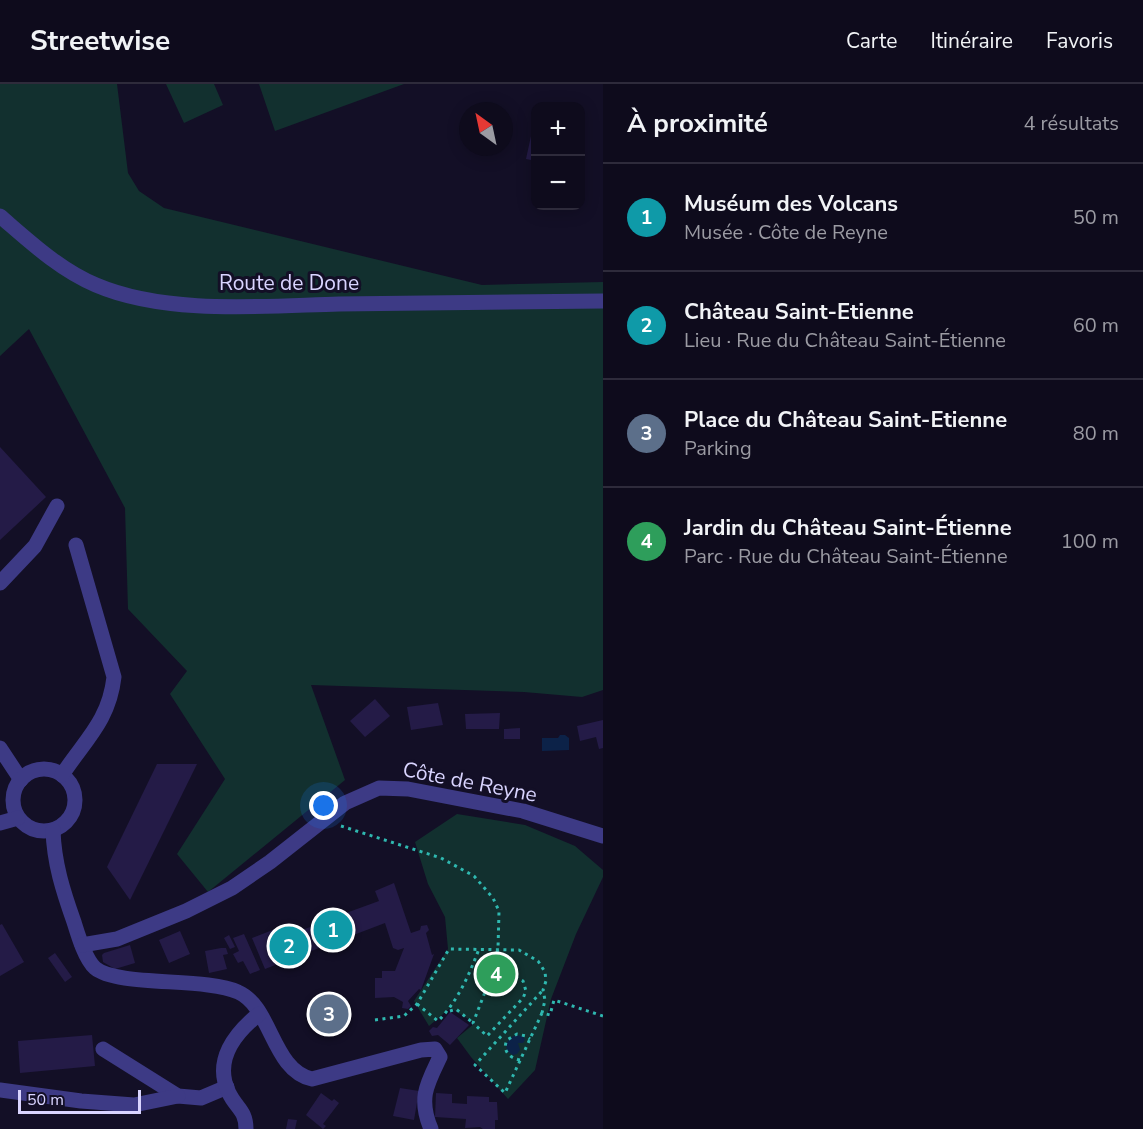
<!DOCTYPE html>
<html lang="fr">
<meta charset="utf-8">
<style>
:root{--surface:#0e0b1c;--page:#171425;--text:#f1f3f6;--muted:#9b9ba3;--line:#2e2b3b;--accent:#1a73e8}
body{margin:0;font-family:"Nunito Sans",sans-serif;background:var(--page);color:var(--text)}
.controls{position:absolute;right:18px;top:18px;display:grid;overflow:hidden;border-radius:12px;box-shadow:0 3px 15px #0003}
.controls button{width:54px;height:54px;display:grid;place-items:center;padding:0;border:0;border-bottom:2px solid var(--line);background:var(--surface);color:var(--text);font:30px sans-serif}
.compass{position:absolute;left:459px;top:18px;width:54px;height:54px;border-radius:50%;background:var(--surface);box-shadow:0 3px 15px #0003;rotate:327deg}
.scale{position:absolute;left:18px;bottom:15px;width:123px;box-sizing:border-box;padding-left:6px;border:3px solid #d9d4ff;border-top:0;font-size:16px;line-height:21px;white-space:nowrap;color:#d9d4ff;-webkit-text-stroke:4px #130f26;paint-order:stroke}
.you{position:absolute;left:324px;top:722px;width:21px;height:21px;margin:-15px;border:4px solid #fff;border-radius:50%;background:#1a73e8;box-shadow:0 0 0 9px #1a73e833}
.badge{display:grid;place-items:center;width:39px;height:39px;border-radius:50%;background:var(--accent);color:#fff;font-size:20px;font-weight:700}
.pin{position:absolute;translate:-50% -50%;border:3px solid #fff;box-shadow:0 2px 6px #0006}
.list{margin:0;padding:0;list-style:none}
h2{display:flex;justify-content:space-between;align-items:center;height:78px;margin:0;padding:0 24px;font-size:26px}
h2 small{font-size:20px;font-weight:400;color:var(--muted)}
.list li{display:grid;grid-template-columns:39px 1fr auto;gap:18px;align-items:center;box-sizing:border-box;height:108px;padding:0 24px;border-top:2px solid var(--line)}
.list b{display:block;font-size:22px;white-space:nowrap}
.list p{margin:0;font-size:20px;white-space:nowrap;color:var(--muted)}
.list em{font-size:20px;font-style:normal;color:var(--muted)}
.map{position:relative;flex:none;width:603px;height:1045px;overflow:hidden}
header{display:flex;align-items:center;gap:36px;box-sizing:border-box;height:84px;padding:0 30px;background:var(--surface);border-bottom:2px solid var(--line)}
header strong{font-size:28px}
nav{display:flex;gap:33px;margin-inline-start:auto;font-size:21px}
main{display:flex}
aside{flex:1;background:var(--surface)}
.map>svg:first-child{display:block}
.green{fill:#12302f}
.water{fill:#0c2248}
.building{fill:#241b47}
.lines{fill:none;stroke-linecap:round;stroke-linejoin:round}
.path{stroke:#2fb8b0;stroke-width:3;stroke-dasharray:3 4.5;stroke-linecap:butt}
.minor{stroke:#3d3a85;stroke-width:15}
.labels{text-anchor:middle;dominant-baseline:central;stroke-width:6;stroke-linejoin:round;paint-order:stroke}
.street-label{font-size:21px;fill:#d9d4ff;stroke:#130f26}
</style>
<header>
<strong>Streetwise</strong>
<nav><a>Carte</a><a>Itinéraire</a><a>Favoris</a></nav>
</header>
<main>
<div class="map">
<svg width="603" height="1045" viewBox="0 0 603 1045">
<rect width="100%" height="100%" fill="#130f26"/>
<g class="green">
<path d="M0 0H117L128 89 139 107 164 124 482 201 603 198V606L582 613 524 608 311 601 345 696 208 808 177 770 225 695 170 610 187 587 128 525 125 424 29 245 0 272Z"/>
<path d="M166 0H214L223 21 184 39Z"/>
<path d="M259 0H404L275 47Z"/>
<path d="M457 730 525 741 575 762 603 786V793L576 850 551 915 535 986 508 1015 471 973 457 954 475 939 450 924 429 942 414 917 448 865 445 833 428 800 415 758Z"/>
</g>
<g class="water">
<path d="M560 651H565L569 654V666L542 667V654H558Z"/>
<path d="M517 951 524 953 525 956 523 959H518L520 966 517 970 513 971 507 967C505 958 509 953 517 951Z"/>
</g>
<g class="building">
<path d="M531 52H536V77L526 75Z"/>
<path d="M0 363 46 413 0 456Z"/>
<path d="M375 615 390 632 365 653 350 637Z"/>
<path d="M438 619 443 641 411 646 407 623Z"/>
<path d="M500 629 499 645H466L465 630Z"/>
<path d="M603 636V664L599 665 596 653 580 657 577 642Z"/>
<path d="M520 644V655H504V645Z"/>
<path d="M157 680H197L130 816 107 783Z"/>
<path d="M394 799 411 849 420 846 421 842 427 841 429 846 426 849 432 871 434 870 421 906 419 905 408 917 411 922 408 925 402 924 403 918 394 913 375 914V894H382V887H395L404 864 398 866 393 864 385 839 343 855 345 859 334 863 332 859 265 885 252 854 283 842 286 849 274 854 276 856 318 840 316 833 333 826 335 833 379 817 375 807Z"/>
<path d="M2 840 24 878 0 892V841Z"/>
<path d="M180 847 190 870 169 879 159 856Z"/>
<path d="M244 850 260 886 250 890 243 877 238 879 233 870 239 867 233 854Z"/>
<path d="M229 851 235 863 230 865 224 854Z"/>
<path d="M130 861 135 879 115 885 103 878 102 871 104 869Z"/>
<path d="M221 864H226L228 870 223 871 227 885 209 889 205 867Z"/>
<path d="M55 869 72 893 65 898 48 874Z"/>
<path d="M450 928 469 941 450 961 438 951 432 952 429 947 433 943 437 944Z"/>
<path d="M92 951 95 982 20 989 18 957Z"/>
<path d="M400 1004 419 1007 414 1036 393 1032Z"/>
<path d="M321 1009 332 1017 334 1015 339 1019 323 1040 326 1042 323 1045 306 1031Z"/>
<path d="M436 1009 452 1010V1019L467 1020V1012L489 1013V1018H497L498 1036H495V1045H483L480 1043 465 1044 466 1035 435 1033Z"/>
<path d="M288 1035 297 1036 295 1045H286Z"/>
</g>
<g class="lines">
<g class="path">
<path d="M341 742 441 774 474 792 493 814 499 827 498 865 487 903 473 939 487 952 523 914 526 907 523 897 493 881"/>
<path d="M417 920 438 937C458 917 469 891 479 865"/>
<path d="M450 927 456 925 473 939"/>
<path d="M542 929 505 1009 475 981 543 906"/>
<path d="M375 936 404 932 417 920 449 865 519 866 538 877 545 888 546 897 543 906 545 916 542 929 550 931 554 916 603 932"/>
<path d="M520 976C509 974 502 966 507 956L517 950 526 952 530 955"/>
</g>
<g class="minor">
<path d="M0 132C29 157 60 186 96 201 166 231 263 222 339 220 427 219 515 218 603 217"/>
<path d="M0 499 35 462 57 422"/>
<path d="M0 664 21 696"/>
<circle cx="44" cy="716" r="31"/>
<path d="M62 691C85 656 109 637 114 593L76 461"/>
<path d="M0 739 18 734"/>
<path d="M53 746C54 779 63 807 74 838 78 851 85 875 95 884 117 903 206 893 238 908 272 923 272 986 312 995L421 966 435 965 440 973C427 1000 418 1014 431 1045"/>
<path d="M82 861 117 855 186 827 232 804 270 778 345 719 379 704 408 705 523 727 603 752"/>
<path d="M103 965 178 1012 201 1014 227 1003"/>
<path d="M0 1006 81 1017 134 1021 178 1012"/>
<path d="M246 1045C246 1026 236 1024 229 1009 213 977 235 949 259 930"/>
</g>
</g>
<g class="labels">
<g class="street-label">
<text x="289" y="199">Route de Done</text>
<text transform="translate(470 698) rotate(11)">Côte de Reyne</text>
</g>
</g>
</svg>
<div class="controls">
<button>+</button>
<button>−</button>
</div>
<svg class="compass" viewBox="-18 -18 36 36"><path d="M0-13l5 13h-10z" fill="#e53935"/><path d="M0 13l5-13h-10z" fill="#9b9ba3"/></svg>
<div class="scale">50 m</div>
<div class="you"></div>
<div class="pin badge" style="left:333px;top:846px;background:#0f9aa8">1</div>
<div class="pin badge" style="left:289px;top:862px;background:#0f9aa8">2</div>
<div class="pin badge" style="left:329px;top:930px;background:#5c6f8a">3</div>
<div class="pin badge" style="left:496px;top:890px;background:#2e9e5b">4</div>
</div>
<aside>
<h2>À proximité<small>4 résultats</small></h2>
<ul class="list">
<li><span class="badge" style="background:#0f9aa8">1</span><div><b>Muséum des Volcans</b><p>Musée · Côte de Reyne</p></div><em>50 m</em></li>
<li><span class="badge" style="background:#0f9aa8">2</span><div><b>Château Saint-Etienne</b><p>Lieu · Rue du Château Saint-Étienne</p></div><em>60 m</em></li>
<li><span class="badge" style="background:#5c6f8a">3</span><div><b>Place du Château Saint-Etienne</b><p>Parking</p></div><em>80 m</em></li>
<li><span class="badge" style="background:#2e9e5b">4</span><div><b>Jardin du Château Saint-Étienne</b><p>Parc · Rue du Château Saint-Étienne</p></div><em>100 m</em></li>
</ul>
</aside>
</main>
